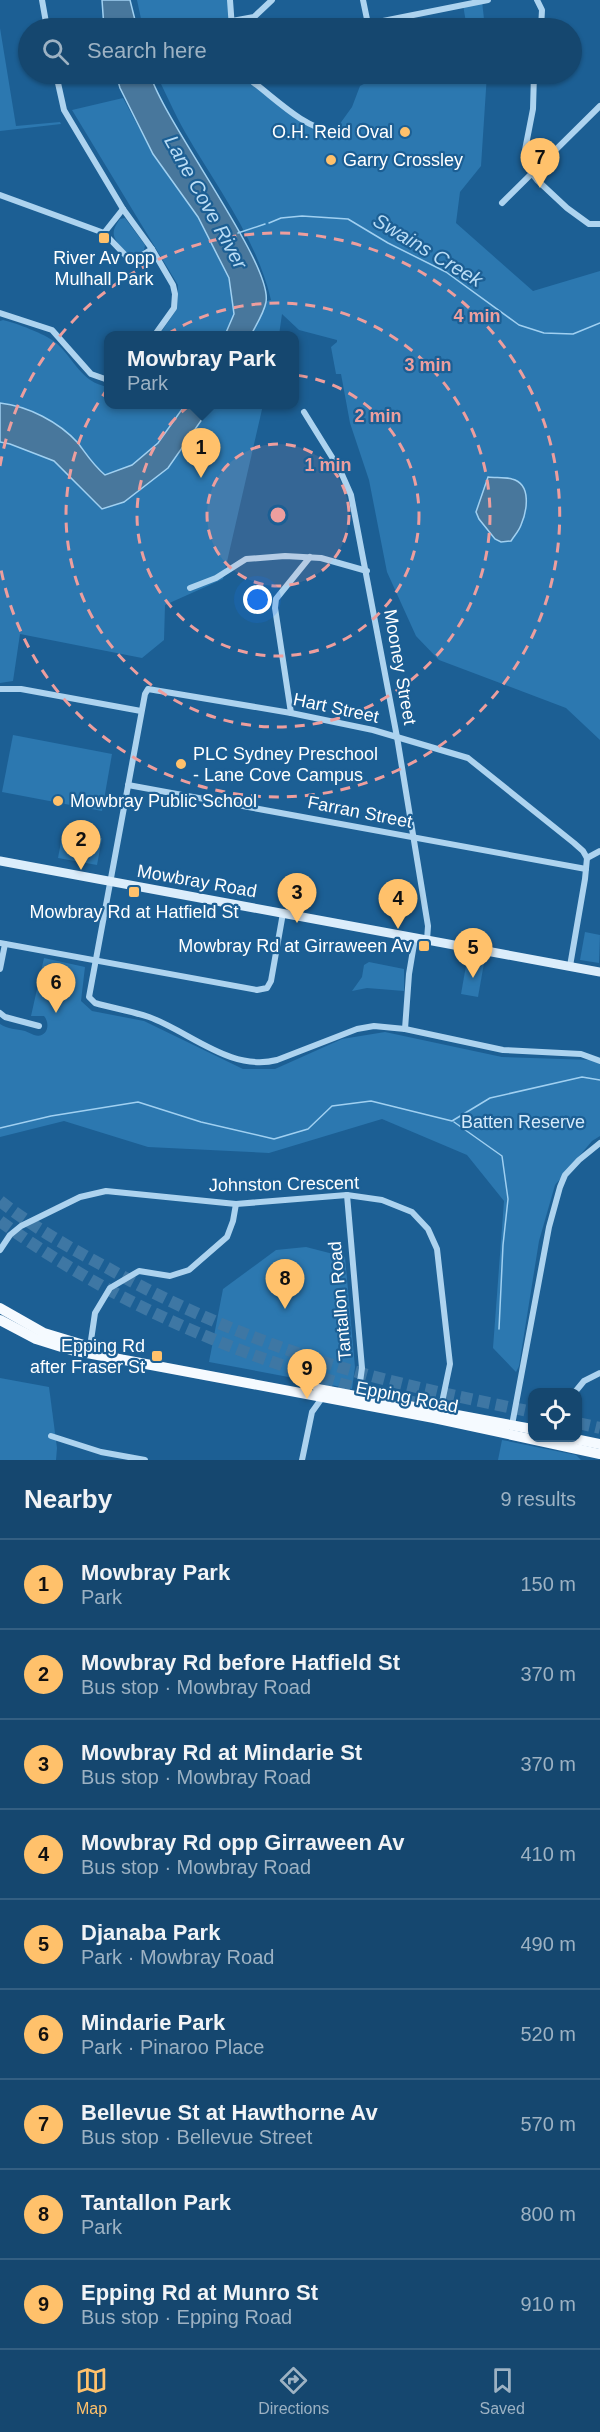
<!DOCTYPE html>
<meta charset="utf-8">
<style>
:root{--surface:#15476f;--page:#225177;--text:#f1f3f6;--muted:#9db2c3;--line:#345f82;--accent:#ffc16b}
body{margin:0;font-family:Arial,sans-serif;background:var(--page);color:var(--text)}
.controls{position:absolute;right:18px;bottom:18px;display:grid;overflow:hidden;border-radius:12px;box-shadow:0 2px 4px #0004}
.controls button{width:54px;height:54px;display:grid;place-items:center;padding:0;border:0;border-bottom:2px solid var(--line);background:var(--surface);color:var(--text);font:30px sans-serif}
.you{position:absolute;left:258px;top:600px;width:21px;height:21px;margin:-15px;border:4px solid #fff;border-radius:50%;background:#1a73e8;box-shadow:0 0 0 9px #1a73e833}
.badge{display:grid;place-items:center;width:39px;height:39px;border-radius:50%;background:var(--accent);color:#111;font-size:20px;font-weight:700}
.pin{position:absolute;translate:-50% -50px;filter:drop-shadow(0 2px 3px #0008)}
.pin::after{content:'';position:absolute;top:32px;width:21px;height:18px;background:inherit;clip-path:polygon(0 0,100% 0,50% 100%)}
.popup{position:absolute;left:104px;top:331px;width:195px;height:78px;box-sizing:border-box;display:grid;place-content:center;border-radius:12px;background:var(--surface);filter:drop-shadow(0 2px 4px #0005);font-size:20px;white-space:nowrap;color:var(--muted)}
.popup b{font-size:22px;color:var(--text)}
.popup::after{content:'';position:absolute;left:50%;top:100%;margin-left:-12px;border:12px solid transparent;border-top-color:var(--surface)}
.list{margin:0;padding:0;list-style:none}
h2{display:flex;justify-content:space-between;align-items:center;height:78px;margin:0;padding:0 24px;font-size:26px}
h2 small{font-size:20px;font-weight:400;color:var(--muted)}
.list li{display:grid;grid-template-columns:39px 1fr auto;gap:18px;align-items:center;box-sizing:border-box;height:90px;padding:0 24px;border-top:2px solid var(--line)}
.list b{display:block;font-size:22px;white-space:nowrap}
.list p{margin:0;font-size:20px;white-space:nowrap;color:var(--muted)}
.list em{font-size:20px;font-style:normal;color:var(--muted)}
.icon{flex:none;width:33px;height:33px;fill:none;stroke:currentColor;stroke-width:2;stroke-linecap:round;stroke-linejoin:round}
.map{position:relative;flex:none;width:600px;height:1460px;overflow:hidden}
.search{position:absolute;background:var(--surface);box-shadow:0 2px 4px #0004;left:18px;right:18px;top:18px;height:66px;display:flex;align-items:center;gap:15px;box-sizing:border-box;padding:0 21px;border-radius:33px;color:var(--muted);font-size:22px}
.sheet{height:888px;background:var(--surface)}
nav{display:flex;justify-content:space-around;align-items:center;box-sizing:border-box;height:84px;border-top:2px solid var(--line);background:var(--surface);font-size:16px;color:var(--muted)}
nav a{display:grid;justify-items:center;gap:3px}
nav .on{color:var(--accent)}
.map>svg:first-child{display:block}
.green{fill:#2c78b0}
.water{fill:#48779c;stroke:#a0d0f1;stroke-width:1.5}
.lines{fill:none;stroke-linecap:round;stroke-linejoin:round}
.stream{stroke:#a0d0f1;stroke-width:1.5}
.motorway-tunnel{stroke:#3e77a4;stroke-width:12;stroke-dasharray:12 6;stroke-linecap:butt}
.minor{stroke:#add3ef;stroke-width:6}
.secondary{stroke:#dbedfb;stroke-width:9}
.primary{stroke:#f5faff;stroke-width:10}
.ring{fill:none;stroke:#ed9e9e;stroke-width:3;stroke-dasharray:10 8}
.poi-dot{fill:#ffc16b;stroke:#1c5f94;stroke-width:2}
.labels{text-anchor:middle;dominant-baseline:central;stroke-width:4.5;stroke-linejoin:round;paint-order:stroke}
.poi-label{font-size:18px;fill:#fff;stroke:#1c5f94;text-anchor:end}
.street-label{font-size:18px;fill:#fff;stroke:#1c5f94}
.park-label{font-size:18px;fill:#d4eafb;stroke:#1c5f94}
.water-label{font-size:20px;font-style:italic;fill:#baddf6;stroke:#1c5f94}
.centre{fill:#ed9e9e;stroke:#1c5f94;stroke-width:3}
.ring-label{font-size:18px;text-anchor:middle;font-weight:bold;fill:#ed9e9e;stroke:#1c5f94;stroke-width:4.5;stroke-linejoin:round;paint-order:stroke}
</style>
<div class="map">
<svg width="600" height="1460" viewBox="0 0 600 1460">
<rect width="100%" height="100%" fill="#1c5f94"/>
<g class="green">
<path d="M137 0H230L232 28H143Z"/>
<path d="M482 1 485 28H467L463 5Z"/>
<path d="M0 28 16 126 60 122 61 124 0 131Z"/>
<path d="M156 74H248L253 82 304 120 334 132 352 107 360 86 382 74H487L481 166 460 192 456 223 533 291 600 271V740L566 708 439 660 416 636 387 572 369 480 350 423 341 374H336L331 347 337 342V340L299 330 282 314 279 335H251L267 301 271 300C257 239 216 186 185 132 174 113 166 93 156 74Z"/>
<path d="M123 98 153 154 198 217 229 278 234 314 225 335H159L177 309 178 285 72 110Z"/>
<path d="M125 218 145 245 144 251 136 256 125 254C115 238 108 235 120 219Z"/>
<path d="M3 320C16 323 45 334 55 342 75 359 80 382 108 387V404L185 405 158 443 132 465 105 475 93 465 77 442 13 405 0 403V321Z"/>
<path d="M212 405H263L223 579 165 605 164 640 142 658 20 634 13 681 0 683V442L10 444 54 461 102 509 191 437Z"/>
<path d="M13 735 112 754 102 811 2 792Z"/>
<path d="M63 831 102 838 97 865 58 858Z"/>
<path d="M585 932 600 935 599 963 580 960Z"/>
<path d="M44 958 85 967 81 1001 92 1011 144 1021 243 1069H275L342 1039 385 1032 502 1057 592 1060 600 1064V1136L592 1141 555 1185 539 1241 519 1366 516 1372 493 1348 504 1201 467 1155 382 1119 269 1153 148 1147 64 1121 0 1137V1024C8 1029 16 1029 25 1031 28 1032 31 1034 34 1035 47 1039 51 1024 44 1016H31Z"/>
<path d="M467 960 484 963 478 997 461 994Z"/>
<path d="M369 962 404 969V991L367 988 352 991 362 977 364 965Z"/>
<path d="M306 1247 345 1257 355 1367 352 1389 209 1362 223 1289 276 1250Z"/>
<path d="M0 1378 49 1387 57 1448 56 1460H0Z"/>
<path d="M502 1440 576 1455 581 1460H498Z"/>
</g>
<g class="water">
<path d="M102 0H130L137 28H104Z"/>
<path d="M116 74H150C165 124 273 264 266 302 264 313 256 325 251 335H225L234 314 229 278 198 217 153 154 120 88Z"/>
<path d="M0 403C28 406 59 422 78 443 87 455 93 465 105 475L132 465 158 443 185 405H212L168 468 124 502 102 509 54 461 10 444 0 442Z"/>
<path d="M488 477C495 478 505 477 512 479 532 484 527 511 521 525 519 531 514 536 511 541L501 542 495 539 479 519 476 512Z"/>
</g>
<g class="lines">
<g class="stream">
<path d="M269 223 281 218 302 216 348 219 388 243 446 272 519 325 544 333 573 334 600 323"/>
<path d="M238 233 265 224"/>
<path d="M454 1122 502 1156 508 1199 503 1245 499 1329"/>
<path d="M0 1128 51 1116 138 1102 201 1122 274 1139 308 1129 332 1106 371 1101 452 1121 490 1098 582 1077 600 1080"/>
</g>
<g class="motorway-tunnel">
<path d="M0 1201C32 1226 68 1247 104 1266 165 1301 228 1329 294 1352 371 1380 453 1395 532 1412"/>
<path d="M0 1221C123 1311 269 1370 417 1403"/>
<path d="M578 1423 600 1428"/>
</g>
<g class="minor">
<path d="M42 0 47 28"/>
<path d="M230 0 232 28"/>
<path d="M363 0 368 24"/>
<path d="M537 0 542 10 541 28"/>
<path d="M232 21 254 17 272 0"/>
<path d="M363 28 368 24 488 0"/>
<path d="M56 74 64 110 123 209 152 249 173 285 175 294 174 308 154 336"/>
<path d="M248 74 253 82C277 100 304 128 334 132"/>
<path d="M534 74 533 109 524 155 526 166 537 180 567 208 589 224H600"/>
<path d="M0 195 104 233 129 259H136L152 249"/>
<path d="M502 203 600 106"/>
<path d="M104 233 123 209"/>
<path d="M0 313 52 330 91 374 108 380"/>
<path d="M304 412 340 470 351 495 397 737 428 926 427 940"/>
<path d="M190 588 216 578 246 559 285 556 321 558 367 571"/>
<path d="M0 689H21L141 711"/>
<path d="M291 713 275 608 276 599 310 557"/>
<path d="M128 785 586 869"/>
<path d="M587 858 583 851 574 843 468 758 373 730 291 713 148 689 145 694 89 997 95 1003C112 1008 131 1011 149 1017 190 1032 231 1072 277 1060L357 1029 374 1026 405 1029 503 1050 581 1054 600 1061"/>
<path d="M587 858 600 851"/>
<path d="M0 943 257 990 267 988 271 981 283 913"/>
<path d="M570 966 585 879 587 858"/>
<path d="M0 969 5 944"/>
<path d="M0 1013 5 1017 39 1026"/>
<path d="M405 1029 409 974 415 938"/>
<path d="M347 1195 362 1368 358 1396"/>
<path d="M0 1250 10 1235 21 1226 80 1197 106 1191 236 1204 347 1195 382 1200 412 1212 428 1229 437 1249 450 1364 440 1412"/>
<path d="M90 1347 95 1313 110 1288 139 1271 170 1276 189 1270 227 1237 233 1221 236 1204"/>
<path d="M575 1392 584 1381 600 1373"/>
<path d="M512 1425 549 1227 560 1187 565 1175 579 1160 600 1143"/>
<path d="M51 1436 101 1452 145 1460"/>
<path d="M302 1460 312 1412 322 1398"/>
</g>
<path class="secondary" d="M0 861 600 972"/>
<g class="primary">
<path d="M0 1308 44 1333 87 1346"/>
<path d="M0 1320 36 1339 71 1350 434 1418 600 1454"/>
<path d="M318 1389 532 1429"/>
<path d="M570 1438 600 1444"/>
</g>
</g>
<circle cx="278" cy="515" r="71" fill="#ed9e9e" fill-opacity=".12"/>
<g class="ring">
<circle cx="278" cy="515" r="71"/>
<circle cx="278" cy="515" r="141"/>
<circle cx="278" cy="515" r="212"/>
<path d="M0 466A282 282 0 1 1 0 564"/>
</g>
<g class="poi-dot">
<circle cx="405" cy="132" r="6"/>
<circle cx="331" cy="160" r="6"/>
<rect x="98" y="232" width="12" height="12" rx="3"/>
<circle cx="181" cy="764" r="6"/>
<circle cx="58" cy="801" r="6"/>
<rect x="128" y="886" width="12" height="12" rx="3"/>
<rect x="418" y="940" width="12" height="12" rx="3"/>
<rect x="151" y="1350" width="12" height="12" rx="3"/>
</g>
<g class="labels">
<g class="poi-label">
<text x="393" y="132">O.H. Reid Oval</text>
<text x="343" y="160" text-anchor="start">Garry Crossley</text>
<text x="104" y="258" text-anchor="middle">River Av opp<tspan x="104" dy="21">Mulhall Park</tspan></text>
<text x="193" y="754" text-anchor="start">PLC Sydney Preschool<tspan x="193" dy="21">- Lane Cove Campus</tspan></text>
<text x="70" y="801" text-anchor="start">Mowbray Public School</text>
<text x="134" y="912" text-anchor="middle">Mowbray Rd at Hatfield St</text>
<text x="412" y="946">Mowbray Rd at Girraween Av</text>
<text x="145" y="1346">Epping Rd<tspan x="145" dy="21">after Fraser St</tspan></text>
</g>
<g class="street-label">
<text transform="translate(400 667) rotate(80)">Mooney Street</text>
<text transform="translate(336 708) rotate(12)">Hart Street</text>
<text transform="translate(360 812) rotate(11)">Farran Street</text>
<text transform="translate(197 881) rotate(10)">Mowbray Road</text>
<text transform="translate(284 1184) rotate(-1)">Johnston Crescent</text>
<text transform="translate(340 1301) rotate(-95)">Tantallon Road</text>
<text transform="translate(407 1397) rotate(11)">Epping Road</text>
</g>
<g class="park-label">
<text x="523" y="1122">Batten Reserve</text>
</g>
<g class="water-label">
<text transform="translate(206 202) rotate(61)">Lane Cove River</text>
<text transform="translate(428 250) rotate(31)">Swains Creek</text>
</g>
</g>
<circle cx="278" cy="515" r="9" class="centre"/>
<g class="ring-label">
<text x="477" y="322">4 min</text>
<text x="428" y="371">3 min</text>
<text x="378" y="422">2 min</text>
<text x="328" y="471">1 min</text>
</g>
</svg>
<div class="controls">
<button><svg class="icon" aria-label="locate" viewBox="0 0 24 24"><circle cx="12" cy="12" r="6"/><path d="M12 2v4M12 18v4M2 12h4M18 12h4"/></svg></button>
</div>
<div class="you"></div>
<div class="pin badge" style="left:201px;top:478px">1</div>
<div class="popup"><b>Mowbray Park</b>Park</div>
<div class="pin badge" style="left:81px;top:870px">2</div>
<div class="pin badge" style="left:297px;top:923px">3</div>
<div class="pin badge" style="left:398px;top:929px">4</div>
<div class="pin badge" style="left:473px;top:978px">5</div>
<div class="pin badge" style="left:56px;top:1013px">6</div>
<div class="pin badge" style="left:540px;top:188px">7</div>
<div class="pin badge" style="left:285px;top:1309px">8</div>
<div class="pin badge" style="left:307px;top:1399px">9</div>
<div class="search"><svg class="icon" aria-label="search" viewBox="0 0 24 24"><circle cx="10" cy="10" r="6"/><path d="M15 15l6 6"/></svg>Search here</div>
</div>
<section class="sheet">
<h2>Nearby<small>9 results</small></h2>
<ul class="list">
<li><span class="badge">1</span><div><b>Mowbray Park</b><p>Park</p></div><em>150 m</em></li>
<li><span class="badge">2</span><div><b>Mowbray Rd before Hatfield St</b><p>Bus stop · Mowbray Road</p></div><em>370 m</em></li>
<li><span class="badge">3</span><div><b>Mowbray Rd at Mindarie St</b><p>Bus stop · Mowbray Road</p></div><em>370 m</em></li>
<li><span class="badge">4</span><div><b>Mowbray Rd opp Girraween Av</b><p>Bus stop · Mowbray Road</p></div><em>410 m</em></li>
<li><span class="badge">5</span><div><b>Djanaba Park</b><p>Park · Mowbray Road</p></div><em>490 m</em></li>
<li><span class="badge">6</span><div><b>Mindarie Park</b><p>Park · Pinaroo Place</p></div><em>520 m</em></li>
<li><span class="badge">7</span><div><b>Bellevue St at Hawthorne Av</b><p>Bus stop · Bellevue Street</p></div><em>570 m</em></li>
<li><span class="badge">8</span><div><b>Tantallon Park</b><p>Park</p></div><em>800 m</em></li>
<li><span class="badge">9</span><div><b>Epping Rd at Munro St</b><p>Bus stop · Epping Road</p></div><em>910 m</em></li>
</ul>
</section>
<nav>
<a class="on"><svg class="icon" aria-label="map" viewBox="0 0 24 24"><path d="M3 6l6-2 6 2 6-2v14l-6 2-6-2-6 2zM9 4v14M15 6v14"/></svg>Map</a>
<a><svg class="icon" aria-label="directions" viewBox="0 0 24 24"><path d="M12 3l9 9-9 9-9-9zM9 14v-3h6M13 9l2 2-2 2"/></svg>Directions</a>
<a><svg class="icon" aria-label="saved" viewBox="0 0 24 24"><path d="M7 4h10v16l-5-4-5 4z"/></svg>Saved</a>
</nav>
